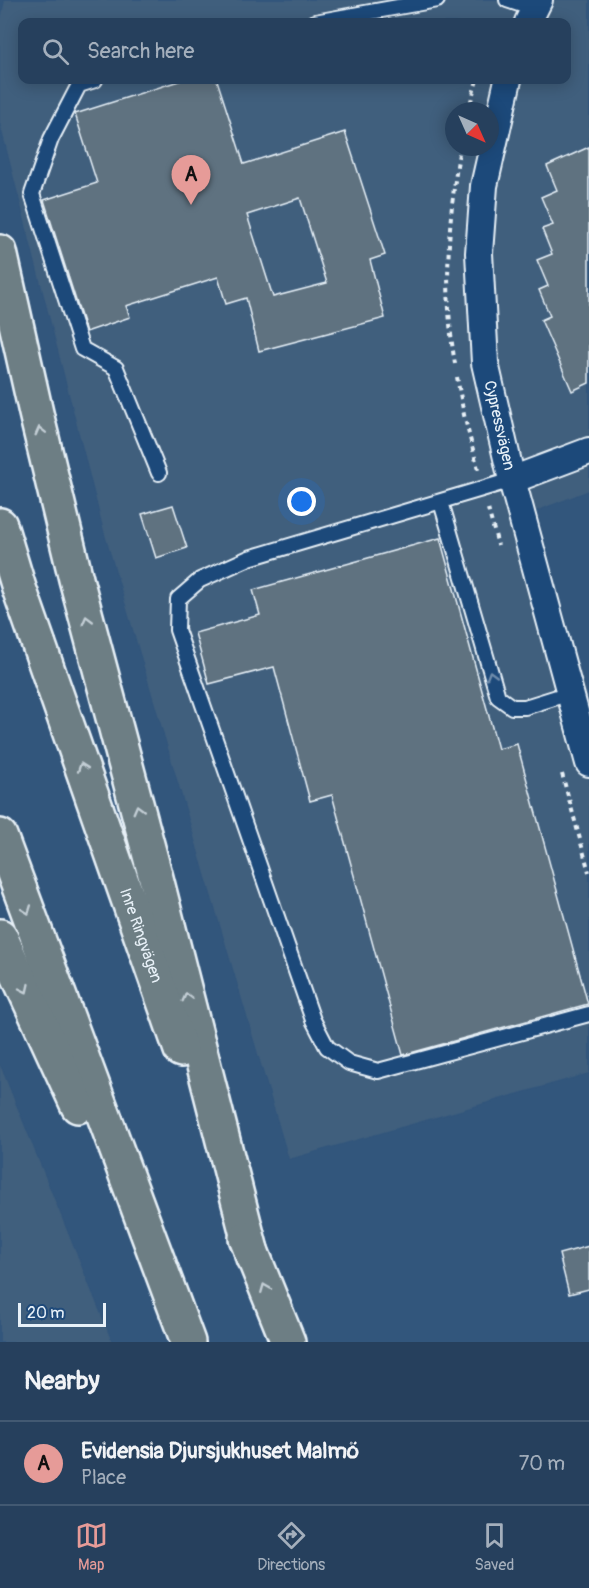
<!DOCTYPE html>
<meta charset="utf-8">
<style>
:root{--surface:#26405d;--page:#324b66;--text:#f1f3f6;--muted:#a4afbc;--line:#425972;--accent:#e69b98}
body{margin:0;font-family:Pangolin,sans-serif;background:var(--page);color:var(--text)}
.compass{position:absolute;left:445px;top:102px;width:54px;height:54px;border-radius:50%;background:var(--surface);box-shadow:0 3px 15px #0003;rotate:135deg}
.scale{position:absolute;left:18px;bottom:15px;width:88px;box-sizing:border-box;padding-left:6px;border:3px solid #e8f1f8;border-top:0;font-size:16px;line-height:21px;white-space:nowrap;color:#e8f1f8;-webkit-text-stroke:4px #1f4a7a;paint-order:stroke}
.you{position:absolute;left:302px;top:502px;width:21px;height:21px;margin:-15px;border:4px solid #fff;border-radius:50%;background:#1a73e8;box-shadow:0 0 0 9px #1a73e833}
.badge{display:grid;place-items:center;width:39px;height:39px;border-radius:50%;background:var(--accent);color:#111;font-size:20px;font-weight:700}
.pin{position:absolute;translate:-50% -50px;filter:drop-shadow(0 2px 3px #0008)}
.pin::after{content:'';position:absolute;top:32px;width:21px;height:18px;background:inherit;clip-path:polygon(0 0,100% 0,50% 100%)}
.list{margin:0;padding:0;list-style:none}
h2{display:flex;justify-content:space-between;align-items:center;height:78px;margin:0;padding:0 24px;font-size:26px}
h2 small{font-size:20px;font-weight:400;color:var(--muted)}
.list li{display:grid;grid-template-columns:39px 1fr auto;gap:18px;align-items:center;box-sizing:border-box;height:84px;padding:0 24px;border-top:2px solid var(--line)}
.list b{display:block;font-size:22px;white-space:nowrap}
.list p{margin:0;font-size:20px;white-space:nowrap;color:var(--muted)}
.list em{font-size:20px;font-style:normal;color:var(--muted)}
.icon{flex:none;width:33px;height:33px;fill:none;stroke:currentColor;stroke-width:2;stroke-linecap:round;stroke-linejoin:round}
.map{position:relative;flex:none;width:589px;height:1342px;overflow:hidden}
.search{position:absolute;background:var(--surface);box-shadow:0 3px 15px #0003;left:18px;right:18px;top:18px;height:66px;display:flex;align-items:center;gap:15px;box-sizing:border-box;padding:0 21px;border-radius:12px;color:var(--muted);font-size:22px}
.sheet{height:162px;background:var(--surface)}
nav{display:flex;justify-content:space-around;align-items:center;box-sizing:border-box;height:84px;border-top:2px solid var(--line);background:var(--surface);font-size:16px;color:var(--muted)}
nav a{display:grid;justify-items:center;gap:3px}
nav .on{color:var(--accent)}
.map>svg:first-child{display:block}
.built{fill:#3f5e7d;fill-rule:evenodd}
.building{fill:#5e7280;stroke:#e8f1f8;stroke-width:1.5;fill-rule:evenodd}
.lines{fill:none;stroke-linecap:round;stroke-linejoin:round}
.lane-casing{stroke:#e8f1f8;stroke-width:18}
.street-casing{stroke:#e8f1f8;stroke-width:30}
.highway-casing{stroke:#e8f1f8;stroke-width:38}
.path{stroke:#e8f1f8;stroke-width:4;stroke-dasharray:4.5 4.5;stroke-linecap:butt}
.lane{stroke:#1f4a7a;stroke-width:14}
.street{stroke:#1f4a7a;stroke-width:26}
.highway{stroke:#6d7e84;stroke-width:33}
.oneway{stroke:#c3ced5}
.oneway2{stroke:#6f8dac}
.labels{text-anchor:middle;dominant-baseline:central;stroke-width:6;stroke-linejoin:round;paint-order:stroke}
.street-label{font-size:16px;fill:#e8f1f8;stroke:#1f4a7a}
</style>
<div class="map">
<svg width="589" height="1342" viewBox="0 0 589 1342">
<rect width="100%" height="100%" fill="#32567c"/>
<filter id="ink" filterUnits="userSpaceOnUse"><feTurbulence type="fractalNoise" baseFrequency=".0167" numOctaves="2"/><feDisplacementMap in="SourceGraphic" scale="12" xChannelSelector="R" yChannelSelector="G"/><feConvolveMatrix kernelMatrix="1 2 1 2 8 2 1 2 1" color-interpolation-filters="sRGB"/></filter>
<g filter="url(#ink)">
<g class="built">
<path d="M5 0H589V490L533 512 589 701V1073L289 1159 104 531 0 123V24ZM22 22H566V80H22ZM454 111H490V147H454Z"/>
<path d="M0 1065 112 1342H0Z"/>
</g>
<g class="building">
<path d="M182 80H217L244 164 345 132 385 255 370 260 385 318 259 351 246 298 226 304 218 277 126 306 130 317 86 332 44 200 97 183 75 114ZM300 198 327 283 273 297 247 215Z"/>
<path d="M589 147V383L572 391 541 320 550 316 539 290 548 286 537 260 552 254 542 229 553 225 541 197 557 190 547 166Z"/>
<path d="M173 505 187 548 156 558 142 514Z"/>
<path d="M440 538 498 749 517 744 588 1004 403 1055 332 795 310 801 274 667 209 684 195 633 260 615 253 590Z"/>
<path d="M589 1246V1289L569 1294 559 1254Z"/>
</g>
<g class="lines">
<defs>
<g id="lane">
<path d="M507 0 534 9"/>
<path d="M315 22 437 0"/>
<path d="M95 80 79 85 51 139 32 194 82 349 116 368 159 473"/>
<path d="M512 480 249 558 200 580 178 599 177 630 313 1020 327 1047 349 1063 378 1071 589 1014"/>
<path d="M441 502 498 697 512 707H525L570 693"/>
</g>
<g id="street">
<path d="M528 22 539 0"/>
<path id="s1" d="M508 80 484 186 479 253 485 363 512 480 589 763"/>
<path d="M512 480 589 451"/>
</g>
<g id="highway">
<path d="M0 252 36 413 76 579 156 878 253 1258"/>
<path id="s2" d="M0 525 19 588 181 1050"/>
<path d="M0 836 188 1342"/>
<path d="M0 936 78 1106"/>
<path d="M246 1238 288 1342"/>
</g>
</defs>
<use href="#lane" class="lane-casing"/>
<use href="#street" class="street-casing"/>
<use href="#highway" class="highway-casing"/>
<g class="path">
<path d="M468 111 477 80"/>
<path d="M455 364C443 292 448 219 460 147"/>
<path d="M457 377 464 415 478 469"/>
<path d="M488 509 498 545"/>
<path d="M562 774 589 872"/>
</g>
<use href="#lane" class="lane"/>
<use href="#street" class="street"/>
<use href="#highway" class="highway"/>
</g>
<defs><path id="oneway-chevron" d="M-2-3.5L2.5 0L-2 3.5" fill="none" stroke-width="1.6" stroke-linecap="round" stroke-linejoin="round" transform="scale(1.5)"/></defs>
<g class="oneway">
<use href="#oneway-chevron" transform="translate(40 431) rotate(-104)"/>
<use href="#oneway-chevron" transform="translate(87 620) rotate(-105)"/>
<use href="#oneway-chevron" transform="translate(82 767) rotate(-109)"/>
<use href="#oneway-chevron" transform="translate(138 809) rotate(-105)"/>
<use href="#oneway-chevron" transform="translate(27 910) rotate(70)"/>
<use href="#oneway-chevron" transform="translate(25 989) rotate(65)"/>
<use href="#oneway-chevron" transform="translate(187 997) rotate(-104)"/>
<use href="#oneway-chevron" transform="translate(265 1288) rotate(-112)"/>
</g>
<use class="oneway2" href="#oneway-chevron" transform="translate(491 675) rotate(-106)"/>
</g>
<g class="labels">
<g class="street-label">
<text stroke="none"><textPath href="#s1" startOffset="350">Cypressvägen</textPath></text>
<text stroke="none"><textPath href="#s2" startOffset="434">Inre Ringvägen</textPath></text>
</g>
</g>
</svg>
<svg class="compass" viewBox="-18 -18 36 36"><path d="M0-13l5 13h-10z" fill="#e53935"/><path d="M0 13l5-13h-10z" fill="#a4afbc"/></svg>
<div class="scale">20 m</div>
<div class="you"></div>
<div class="pin badge" style="left:191px;top:205px">A</div>
<div class="search"><svg class="icon" aria-label="search" viewBox="0 0 24 24"><circle cx="10" cy="10" r="6"/><path d="M15 15l6 6"/></svg>Search here</div>
</div>
<section class="sheet">
<h2>Nearby<small></small></h2>
<ul class="list">
<li><span class="badge">A</span><div><b>Evidensia Djursjukhuset Malmö</b><p>Place</p></div><em>70 m</em></li>
</ul>
</section>
<nav>
<a class="on"><svg class="icon" aria-label="map" viewBox="0 0 24 24"><path d="M3 6l6-2 6 2 6-2v14l-6 2-6-2-6 2zM9 4v14M15 6v14"/></svg>Map</a>
<a><svg class="icon" aria-label="directions" viewBox="0 0 24 24"><path d="M12 3l9 9-9 9-9-9zM9 14v-3h6M13 9l2 2-2 2"/></svg>Directions</a>
<a><svg class="icon" aria-label="saved" viewBox="0 0 24 24"><path d="M7 4h10v16l-5-4-5 4z"/></svg>Saved</a>
</nav>
